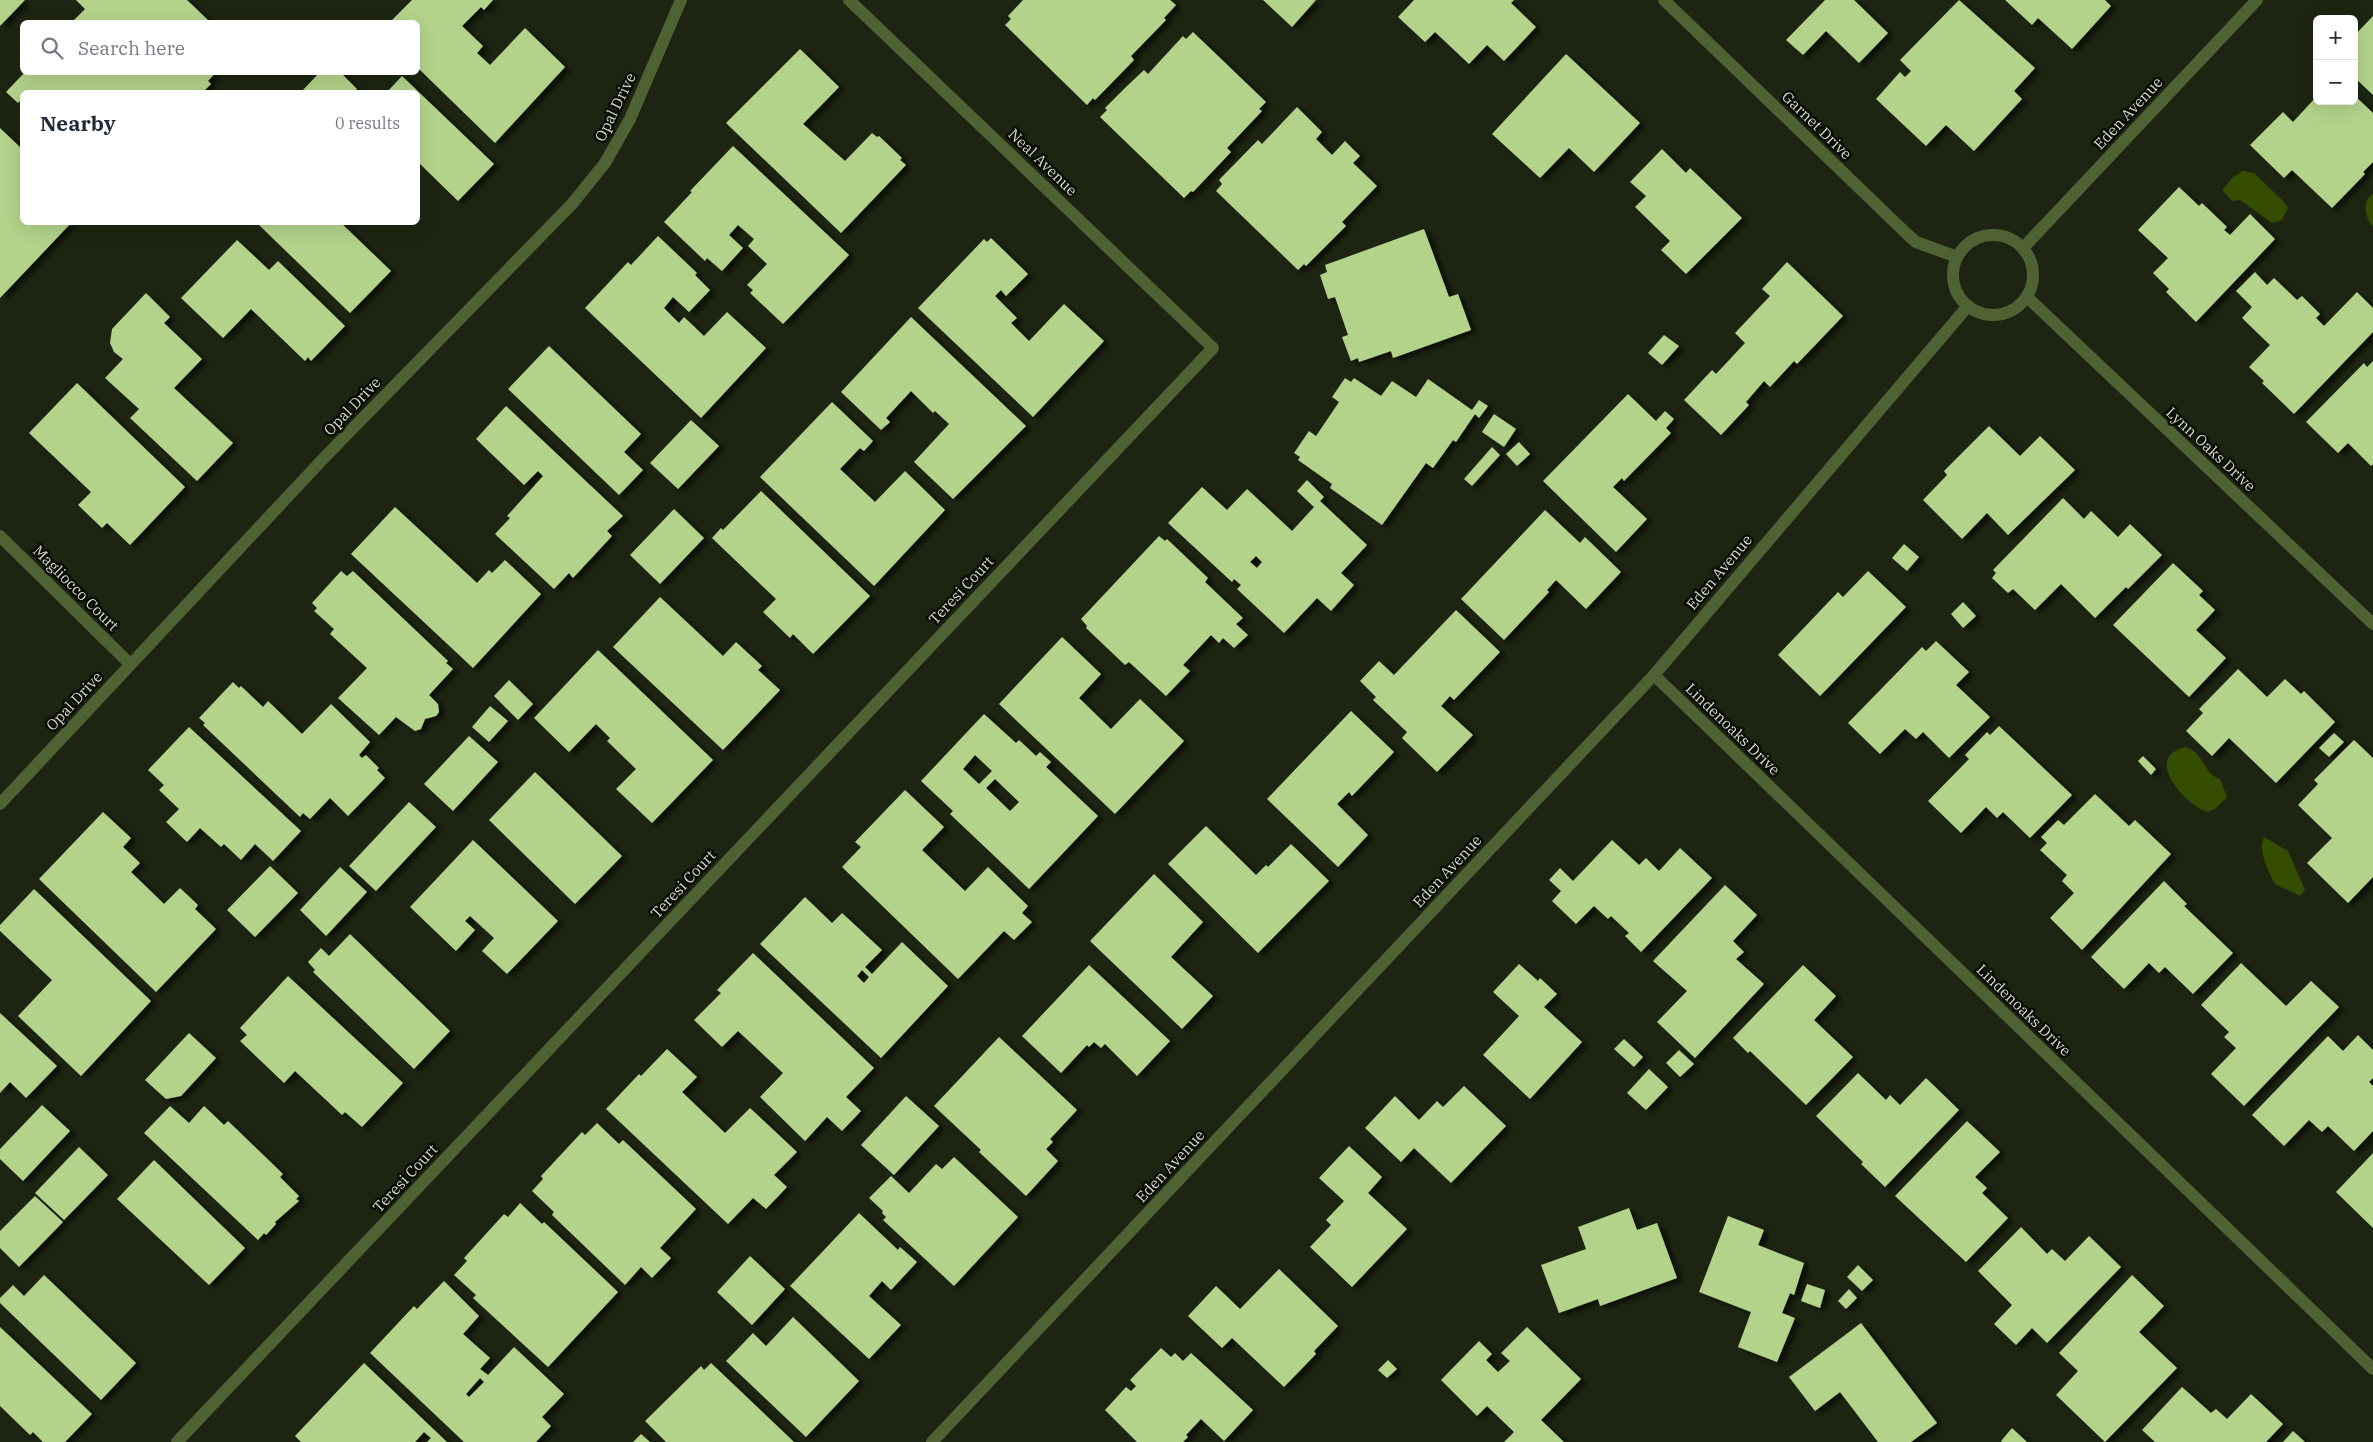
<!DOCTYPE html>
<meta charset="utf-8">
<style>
:root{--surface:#fff;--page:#f2f2f3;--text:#1f2937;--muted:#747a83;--line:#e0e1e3}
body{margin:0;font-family:"IBM Plex Serif",serif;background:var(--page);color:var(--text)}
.controls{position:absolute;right:15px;top:15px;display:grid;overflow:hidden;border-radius:8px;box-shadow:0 5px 20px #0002}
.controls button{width:45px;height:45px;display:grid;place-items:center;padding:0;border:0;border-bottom:1px solid var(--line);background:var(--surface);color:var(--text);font:25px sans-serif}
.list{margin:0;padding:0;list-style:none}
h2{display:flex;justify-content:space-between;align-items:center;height:65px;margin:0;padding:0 20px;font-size:21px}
h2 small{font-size:16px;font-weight:400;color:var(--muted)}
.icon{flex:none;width:28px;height:28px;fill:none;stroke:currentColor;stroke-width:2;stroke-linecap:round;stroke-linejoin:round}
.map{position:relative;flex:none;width:2373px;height:1442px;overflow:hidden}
.search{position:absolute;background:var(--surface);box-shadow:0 5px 20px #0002;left:20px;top:20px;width:400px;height:55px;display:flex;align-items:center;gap:12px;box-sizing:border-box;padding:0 18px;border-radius:8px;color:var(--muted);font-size:19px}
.panel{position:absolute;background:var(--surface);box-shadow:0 5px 20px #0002;left:20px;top:90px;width:400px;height:135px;border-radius:8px}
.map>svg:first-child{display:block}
.water{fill:#344d00}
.building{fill:#b3d38b;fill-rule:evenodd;filter:url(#shadow)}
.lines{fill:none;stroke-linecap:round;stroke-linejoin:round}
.street{stroke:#4e6234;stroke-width:12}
.labels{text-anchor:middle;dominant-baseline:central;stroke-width:5;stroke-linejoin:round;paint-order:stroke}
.street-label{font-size:15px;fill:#d6dccf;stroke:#090d05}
</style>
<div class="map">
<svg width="2373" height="1442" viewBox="0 0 2373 1442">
<defs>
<filter id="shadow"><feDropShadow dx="5.5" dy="3" stdDeviation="2.5" flood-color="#0009"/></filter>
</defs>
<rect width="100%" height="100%" fill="#1d2512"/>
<g class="water">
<path d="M2243 171 2254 173 2285 203 2288 208 2282 220 2272 223 2240 200 2232 201 2222 190 2233 177Z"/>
<path d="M2373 194V227C2365 217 2361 202 2373 194Z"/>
<path d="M2186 747C2205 754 2203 774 2220 779L2227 797 2215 809 2207 812C2186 805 2141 757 2186 747Z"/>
<path d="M2264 837 2288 851 2305 890 2300 896 2275 884C2269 873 2257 849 2264 837Z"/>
</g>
<g class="building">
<path d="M0 0H25L0 26Z"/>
<path d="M76 0H187L210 22H72L85 9Z"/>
<path d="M412 0H493L484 10 481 7 462 26 483 46 477 53 490 65 525 28 565 67 495 143 418 68V22H390Z"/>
<path d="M1023 0H1170L1176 5 1164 18 1166 20 1131 56 1134 60 1095 100 1093 98 1087 105 1005 25 1011 19 1008 16Z"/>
<path d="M1263 0H1316L1292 27Z"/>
<path d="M1414 0H1514L1511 3 1536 27 1504 61 1487 45 1469 64 1435 32 1425 42 1398 17Z"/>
<path d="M1825 0H1854L1888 33 1859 63 1826 31 1803 55 1786 40Z"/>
<path d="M1959 0 2035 68 2014 91 2022 99 1974 151 1946 125 1926 146 1876 99 1900 72 1905 77 1911 71 1900 60Z"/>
<path d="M2005 0H2105L2111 6 2072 49 2038 18 2032 25Z"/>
<path d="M2373 16V95L2354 77V36Z"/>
<path d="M1193 32 1266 102 1259 109 1262 111 1227 148 1231 152 1193 192 1191 191 1184 198 1100 117 1107 110 1105 108 1127 86 1144 70 1148 74 1183 36 1186 39Z"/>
<path d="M800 49 839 87 803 124 845 161 872 133 877 137 879 136 902 158 900 160 906 165 841 233 726 123Z"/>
<path d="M1566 54 1640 123 1594 172 1569 148 1540 178 1492 134Z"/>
<path d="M25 72H216L208 81 211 84 203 92H22V104L20 101 18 103 6 92Z"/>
<path d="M320 72H340L357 89 353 92H301Z"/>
<path d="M402 76 494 164 458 201 418 162V92H387Z"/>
<path d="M2354 95 2373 113V162L2363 172 2365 174 2332 208 2292 170 2284 178 2250 145 2283 112 2293 122 2317 96V101H2354Z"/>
<path d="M1297 107 1322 132 1316 139 1332 155 1345 141 1360 156 1353 163 1377 186 1342 222 1346 226 1306 266 1304 264 1298 270 1216 191 1222 184 1219 180 1258 140 1262 144Z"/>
<path d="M0 128 22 149V222H72L0 298Z"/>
<path d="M733 146 849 255 783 324 750 293 753 290 747 285 767 264 748 246 754 239 738 225 729 235 743 248 722 271 707 258 705 261 664 222 692 192 690 191Z"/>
<path d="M1662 149 1686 173 1690 168 1742 218 1686 274 1661 250 1670 241 1635 207 1646 196 1630 182Z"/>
<path d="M2179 187 2199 206 2202 203 2227 227 2224 230 2230 235 2250 214 2275 239 2196 322 2166 292 2169 289 2153 273 2168 258 2138 230Z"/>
<path d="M261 222H340L391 271 350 313 259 225Z"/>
<path d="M1424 229 1449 297 1458 294 1471 330 1393 358 1391 351 1359 362 1358 358 1351 361 1342 337 1348 335 1335 297 1328 299 1320 275 1327 272 1325 265Z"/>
<path d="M658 236 697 273 695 275 710 290 689 312 673 297 664 308 679 323 684 317 704 336 727 312 766 348 701 418 585 308 628 262 631 265Z"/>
<path d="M991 238 1028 274 1006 296 1001 290 995 296 1017 318 1011 323 1029 341 1064 304 1104 341 1033 417 918 308 984 239 987 242Z"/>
<path d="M237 240 269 270 278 261 345 326 311 361 308 357 305 361 251 309 223 338 181 298Z"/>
<path d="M1787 262 1843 316 1797 364 1794 361 1770 387 1764 381 1746 402 1749 405 1721 435 1684 400 1712 370 1716 374 1745 343 1735 333 1770 296 1762 289Z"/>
<path d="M2255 272 2267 285 2274 278 2297 300 2302 296 2320 314 2316 318 2324 326 2357 292 2373 308V332L2294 414 2262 383 2264 381 2249 367 2270 345 2242 318 2252 307 2236 291Z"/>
<path d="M146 293 170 317 164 323 202 359 174 388 233 443 197 481 130 418 139 409 105 378 123 359 114 352 110 343 112 329Z"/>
<path d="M911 317 1026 426 953 499 914 462 949 424 935 411 933 413 911 391 886 418 890 422 881 430 841 392Z"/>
<path d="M1664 335 1679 346 1662 365 1648 353Z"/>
<path d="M549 346 641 434 624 452 643 470 619 495 508 389Z"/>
<path d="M2373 361V464L2371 466 2348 443 2338 453 2306 422 2364 363 2367 367Z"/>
<path d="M1345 378 1351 382 1354 378 1381 396 1392 381 1416 397 1428 379 1472 410 1479 400 1488 406 1479 418 1475 414 1456 442 1453 440 1433 468 1426 463 1382 525 1330 488 1332 484 1298 460 1300 457 1294 453 1309 431 1316 436 1339 402 1332 397Z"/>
<path d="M77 383 185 487 130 545 107 523 102 528 78 505 91 492 29 433Z"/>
<path d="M1628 394 1656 421 1665 411 1674 419 1666 428 1671 433 1624 481 1622 478 1613 487 1647 519 1616 552 1543 481Z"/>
<path d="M832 402 873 441 864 451 860 448 840 469 875 502 905 471 945 510 874 586 760 477Z"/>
<path d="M506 406 623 516 607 531 612 536 573 578 569 573 554 589 495 534 510 518 507 516 543 476 538 471 524 485 476 439Z"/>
<path d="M1494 414 1516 429 1504 447 1482 432Z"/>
<path d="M691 420 719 446 678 489 650 463Z"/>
<path d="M1989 426 2020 456 2040 436 2075 470 2008 535 1987 513 1962 539 1923 500 1947 475 1944 471Z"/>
<path d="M1519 442 1530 454 1517 466 1506 454Z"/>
<path d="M1492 447 1500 455 1472 486 1464 479Z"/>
<path d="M1307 480 1324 497 1320 501 1367 545 1341 573 1354 585 1331 611 1317 598 1284 633 1237 589 1241 585 1234 579 1232 582 1168 523 1202 487 1227 510 1247 489 1292 531 1314 507 1297 491ZM1256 556 1262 562 1257 568 1250 562Z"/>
<path d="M761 491 870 596 813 654 793 634 790 638 763 612 776 599 712 538 721 528 723 530Z"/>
<path d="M2063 498 2084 519 2091 511 2118 537 2130 524 2162 555 2128 589 2126 587 2095 618 2061 584 2035 610 2013 589 2008 593 1992 578 1996 573 1993 570Z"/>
<path d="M395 507 477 583 489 570 492 573 505 560 541 594 473 668 351 554Z"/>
<path d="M674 509 704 538 660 584 630 555Z"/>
<path d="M1545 510 1580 543 1585 537 1621 572 1586 609 1556 580 1547 590 1549 592 1504 640 1461 599Z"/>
<path d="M1159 536 1165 541 1167 539 1208 578 1205 582 1243 618 1236 624 1248 635 1234 648 1223 638 1219 643 1211 635 1183 665 1190 671 1166 696 1129 662 1125 665 1086 628 1087 626 1081 619Z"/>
<path d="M1904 544 1919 557 1907 571 1892 558Z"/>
<path d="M2173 563 2203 591 2199 595 2215 610 2196 630 2226 658 2189 697 2113 625Z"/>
<path d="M341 571 347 576 353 571 448 661 446 663 453 669 429 695 438 704 439 712 436 716 425 719 421 729 415 731 396 717 379 735 338 698 367 668 330 634 334 629 314 611 317 608 312 603Z"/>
<path d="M1868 571 1906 607 1820 696 1778 655 1838 592 1843 597Z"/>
<path d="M660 597 723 656 736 642 762 666 758 670 780 690 723 750 613 647Z"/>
<path d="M1963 602 1976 616 1963 628 1951 614Z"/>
<path d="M1456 610 1500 652 1454 700 1450 696 1441 706 1473 735 1437 772 1402 738 1407 732 1373 700 1376 697 1360 681 1379 661 1394 675Z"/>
<path d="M1062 637 1101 674 1079 698 1111 729 1140 699 1184 741 1115 814 999 704Z"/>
<path d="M1936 641 1969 672 1956 685 1990 717 1949 758 1923 732 1916 739 1905 729 1880 754 1848 723 1922 647 1926 651Z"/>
<path d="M598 650 713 760 652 823 616 789 636 769 607 741 610 738 596 724 569 752 534 718Z"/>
<path d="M2238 669 2267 697 2285 679 2301 694 2304 691 2335 722 2276 783 2229 738 2212 756 2186 731 2203 713 2199 709Z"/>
<path d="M509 680 533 704 518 720 494 696Z"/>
<path d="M233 682 239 688 241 686 263 707 268 701 302 734 331 704 370 742 359 755 362 758 366 755 379 768 377 770 385 778 348 816 330 798 310 819 303 813 300 817 203 725 205 723 199 718Z"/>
<path d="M490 706 508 721 489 742 472 727Z"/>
<path d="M1351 711 1394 752 1352 796 1349 792 1337 804 1368 835 1338 867 1267 799Z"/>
<path d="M984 714 1016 743 1019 740 1036 756 1040 752 1051 762 1046 767 1098 816 1029 889 950 814 953 811 921 781ZM975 755 992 771 979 784 963 769ZM995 779 1019 802 1010 811 986 788Z"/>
<path d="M1999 726 2072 795 2030 838 2003 812 1997 818 1986 807 1961 833 1928 801 1969 759 1965 755 1987 732 1990 735Z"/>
<path d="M189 727 301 831 273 861 255 844 241 860 224 844 221 847 200 828 187 842 166 822 179 809 159 790 164 785 148 770Z"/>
<path d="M2334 733 2344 742 2329 757 2319 748Z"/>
<path d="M469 736 498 762 453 811 424 784Z"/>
<path d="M2354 740 2373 758V877L2348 903 2307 863 2332 838 2298 805 2318 784 2314 780Z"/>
<path d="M2143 756 2156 769 2151 775 2138 761Z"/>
<path d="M535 772 622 856 575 904 489 820Z"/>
<path d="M905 790 944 827 922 850 965 891 988 867 1028 906 1022 913 1032 922 1014 940 1004 931 958 979 842 867 861 847 855 842Z"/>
<path d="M2095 794 2129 826 2135 820 2171 854 2082 950 2050 918 2074 893 2062 881 2067 875 2040 850 2047 843 2041 837 2058 820 2064 825Z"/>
<path d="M409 802 436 827 376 891 349 866Z"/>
<path d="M103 812 131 838 123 847 140 863 131 872 164 904 180 888 198 905 195 909 216 929 156 992 39 879Z"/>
<path d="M1206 826 1256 875 1266 865 1268 867 1291 844 1329 881 1258 953 1168 864Z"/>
<path d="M473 840 558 921 507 974 482 951 494 938 470 916 465 921 475 930 456 951 410 907Z"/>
<path d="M1612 840 1639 865 1646 858 1659 871 1680 848 1712 878 1641 952 1625 936 1629 933 1611 916 1608 919 1594 906 1576 924 1552 901 1561 891 1549 880 1560 868 1573 881Z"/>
<path d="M270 866 298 893 255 937 227 910Z"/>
<path d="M340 867 367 892 326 936 300 910Z"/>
<path d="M1154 874 1203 922 1171 957 1213 996 1182 1029 1090 941Z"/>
<path d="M2164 881 2187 904 2184 906 2233 953 2193 994 2165 967 2159 973 2149 963 2124 989 2091 957Z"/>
<path d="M1725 885 1757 915 1733 941 1744 952 1736 959 1764 984 1695 1058 1657 1022 1687 991 1653 961Z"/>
<path d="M34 889 151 1001 81 1076 18 1016 52 980 0 931V925Z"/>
<path d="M805 897 832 923 842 913 882 950 865 967 872 974 902 942 948 986 881 1058 760 944ZM862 970 869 977 864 983 857 976Z"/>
<path d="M350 934 450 1031 414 1069 313 972 315 970 308 962 321 948 329 956Z"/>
<path d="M753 953 874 1068 846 1097 861 1111 842 1131 827 1117 805 1141 760 1097 783 1073 738 1031 722 1047 694 1020 721 993 717 990Z"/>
<path d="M2241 963 2286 1006 2311 981 2339 1007 2244 1106 2211 1074 2236 1048 2224 1037 2229 1032 2201 1005Z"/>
<path d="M1519 964 1538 981 1540 978 1557 994 1544 1007 1582 1042 1530 1099 1483 1055 1519 1016 1493 992Z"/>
<path d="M1089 965 1170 1041 1137 1076 1105 1044 1101 1048 1094 1042 1089 1047 1087 1045 1061 1073 1022 1036Z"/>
<path d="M1803 965 1836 996 1814 1020 1853 1057 1806 1105 1750 1051 1748 1053 1733 1038Z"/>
<path d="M288 976 403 1083 362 1127 345 1112 342 1115 295 1071 284 1083 240 1041 247 1035 240 1028Z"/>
<path d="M0 1013 57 1066 26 1098 10 1082 0 1093Z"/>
<path d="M189 1033 216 1058 181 1096 166 1099 145 1080Z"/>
<path d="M2358 1035 2373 1050V1078L2369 1082 2373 1086V1131L2354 1151 2328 1126 2322 1132 2309 1120 2284 1146 2252 1115 2328 1036 2343 1051Z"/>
<path d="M999 1037 1077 1110 1050 1139 1053 1142 1046 1149 1058 1161 1026 1196 979 1152 981 1150 934 1106Z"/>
<path d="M1624 1039 1643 1057 1634 1067 1614 1049Z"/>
<path d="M667 1049 697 1077 682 1092 725 1133 750 1108 797 1152 774 1175 787 1187 766 1209 753 1198 728 1224 606 1109 639 1074 641 1076Z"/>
<path d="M1679 1050 1694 1064 1680 1077 1666 1063Z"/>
<path d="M1649 1069 1668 1087 1646 1110 1627 1093Z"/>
<path d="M1858 1073 1886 1100 1890 1095 1900 1105 1926 1078 1959 1110 1885 1187 1861 1164 1863 1162 1816 1116Z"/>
<path d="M1464 1086 1506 1126 1451 1183 1414 1148 1401 1162 1365 1128 1395 1096 1419 1120 1437 1101 1443 1107Z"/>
<path d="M906 1096 939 1126 894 1175 861 1145Z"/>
<path d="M42 1105 70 1131 23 1181 0 1159V1149Z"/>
<path d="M170 1106 189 1123 204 1106 224 1125 228 1121 283 1174 280 1177 299 1196 296 1199 299 1201 275 1222 276 1224 266 1235 264 1233 258 1240 144 1133Z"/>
<path d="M1967 1121 2000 1152 1975 1177 1987 1188 1982 1193 2008 1218 1966 1262 1895 1196Z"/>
<path d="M597 1123 619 1144 623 1140 696 1209 660 1248 671 1258 652 1278 641 1267 625 1285 552 1215 554 1212 532 1191 543 1179 541 1176 582 1132 585 1135Z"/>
<path d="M1349 1146 1382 1177 1368 1193 1407 1229 1352 1287 1310 1247 1331 1225 1326 1220 1344 1201 1319 1178Z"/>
<path d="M79 1147 108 1175 64 1220 35 1193Z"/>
<path d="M2373 1153V1228L2336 1192Z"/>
<path d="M954 1157 1018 1217 954 1286 883 1220 886 1217 882 1213 883 1211 869 1198 891 1176 909 1193 936 1164 942 1169Z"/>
<path d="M154 1160 245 1248 209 1285 117 1199Z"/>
<path d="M35 1196 63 1222 19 1267 0 1248V1231Z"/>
<path d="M520 1203 542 1224 544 1222 618 1292 548 1367 473 1298 476 1295 454 1275 467 1261 464 1258 504 1214 508 1217Z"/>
<path d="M1629 1208 1637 1230 1657 1223 1677 1278 1600 1306 1598 1299 1559 1313 1541 1265 1586 1249 1578 1227Z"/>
<path d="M859 1213 898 1250 900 1247 917 1262 891 1290 882 1281 869 1296 901 1325 869 1359 790 1286Z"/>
<path d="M1728 1216 1764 1230 1758 1245 1804 1263 1794 1295 1790 1293 1782 1313 1795 1318 1777 1362 1738 1347 1751 1312 1699 1292Z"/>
<path d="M2021 1227 2047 1254 2052 1249 2065 1261 2089 1236 2121 1267 2047 1343 2032 1328 2016 1345 1994 1324 2012 1305 1978 1271Z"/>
<path d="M750 1256 785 1289 752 1325 717 1292Z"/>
<path d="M1858 1265 1873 1280 1862 1291 1847 1277Z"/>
<path d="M1279 1269 1338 1326 1314 1351 1316 1354 1284 1387 1232 1338 1222 1348 1188 1316 1216 1286 1240 1309Z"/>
<path d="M44 1275 136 1363 101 1400 0 1303V1298L13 1285 24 1296Z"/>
<path d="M2132 1275 2164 1306 2139 1332 2177 1368 2105 1442 2056 1395 2078 1371 2059 1353Z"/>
<path d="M444 1281 479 1316 463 1334 490 1358 480 1369 488 1375 514 1347 564 1394 542 1417 551 1426 536 1442H464L370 1353 414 1306 417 1309ZM480 1378 484 1382 469 1397 466 1394Z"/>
<path d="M1807 1284 1825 1290 1820 1308 1801 1301Z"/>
<path d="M1849 1289 1857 1298 1846 1309 1838 1301Z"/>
<path d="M793 1317 859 1381 806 1437 726 1361 753 1333 766 1346Z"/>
<path d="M1861 1323 1937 1423 1911 1442H1878L1840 1392 1815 1411 1789 1377Z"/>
<path d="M0 1327 92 1414 65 1442H43L33 1432 30 1435 0 1406Z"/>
<path d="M1527 1327 1581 1379 1541 1420 1564 1442H1504L1514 1432 1487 1406 1477 1416 1441 1380 1479 1341 1492 1354 1486 1360 1498 1372 1510 1361 1501 1353Z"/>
<path d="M1161 1348 1171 1357 1175 1353 1183 1361 1191 1353 1253 1410 1224 1441 1201 1419 1186 1435 1188 1437 1183 1442H1137L1105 1410 1126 1387 1131 1391 1136 1386 1130 1380Z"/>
<path d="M1388 1360 1397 1369 1387 1378 1378 1370Z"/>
<path d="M364 1363 447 1442H427L431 1438 424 1432 415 1442H301L295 1436Z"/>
<path d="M711 1363 794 1442H666L645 1421 701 1366 704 1370Z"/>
<path d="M2182 1387 2211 1413 2216 1409 2227 1419 2251 1394 2283 1424 2266 1442H2155L2142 1430Z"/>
<path d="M2012 1428 2027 1442H2002L2001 1441Z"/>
<path d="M2293 1431 2305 1442H2283Z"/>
<path d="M641 1434 650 1442H633Z"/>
</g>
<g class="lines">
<g class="street">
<path d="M1664 0 1907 234 1916 242 1957 257"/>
<circle cx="1993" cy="275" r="40"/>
<path d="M2023 248 2257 0"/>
<path d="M2027 297 2373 624"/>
<path d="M0 536 130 664"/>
<path d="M1654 675 2373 1369"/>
<path d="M0 804 322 460 572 204 605 163 630 119 681 0"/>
<path d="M177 1442 1213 348 849 0"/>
<path d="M932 1442 1654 675 1968 306"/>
</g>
</g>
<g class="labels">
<g class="street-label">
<text transform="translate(615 107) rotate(-64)">Opal Drive</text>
<text transform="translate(2128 113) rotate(-47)">Eden Avenue</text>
<text transform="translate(1817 125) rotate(44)">Garnet Drive</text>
<text transform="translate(1043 162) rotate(44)">Neal Avenue</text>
<text transform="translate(352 406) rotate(-46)">Opal Drive</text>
<text transform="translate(2211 449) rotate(43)">Lynn Oaks Drive</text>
<text transform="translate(1719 572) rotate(-50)">Eden Avenue</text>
<text transform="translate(76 588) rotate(45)">Magliocco Court</text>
<text transform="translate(961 590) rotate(-47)">Teresi Court</text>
<text transform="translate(74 701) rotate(-47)">Opal Drive</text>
<text transform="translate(1733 729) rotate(44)">Lindenoaks Drive</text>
<text transform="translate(1447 871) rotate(-47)">Eden Avenue</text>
<text transform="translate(683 884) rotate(-47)">Teresi Court</text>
<text transform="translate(2024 1010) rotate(44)">Lindenoaks Drive</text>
<text transform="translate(1170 1166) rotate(-47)">Eden Avenue</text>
<text transform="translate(405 1178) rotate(-47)">Teresi Court</text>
</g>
</g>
</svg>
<div class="controls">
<button>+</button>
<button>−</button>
</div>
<div class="search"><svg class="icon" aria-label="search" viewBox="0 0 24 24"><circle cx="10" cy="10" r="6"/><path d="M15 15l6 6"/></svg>Search here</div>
<section class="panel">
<h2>Nearby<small>0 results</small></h2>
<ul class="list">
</ul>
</section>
</div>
